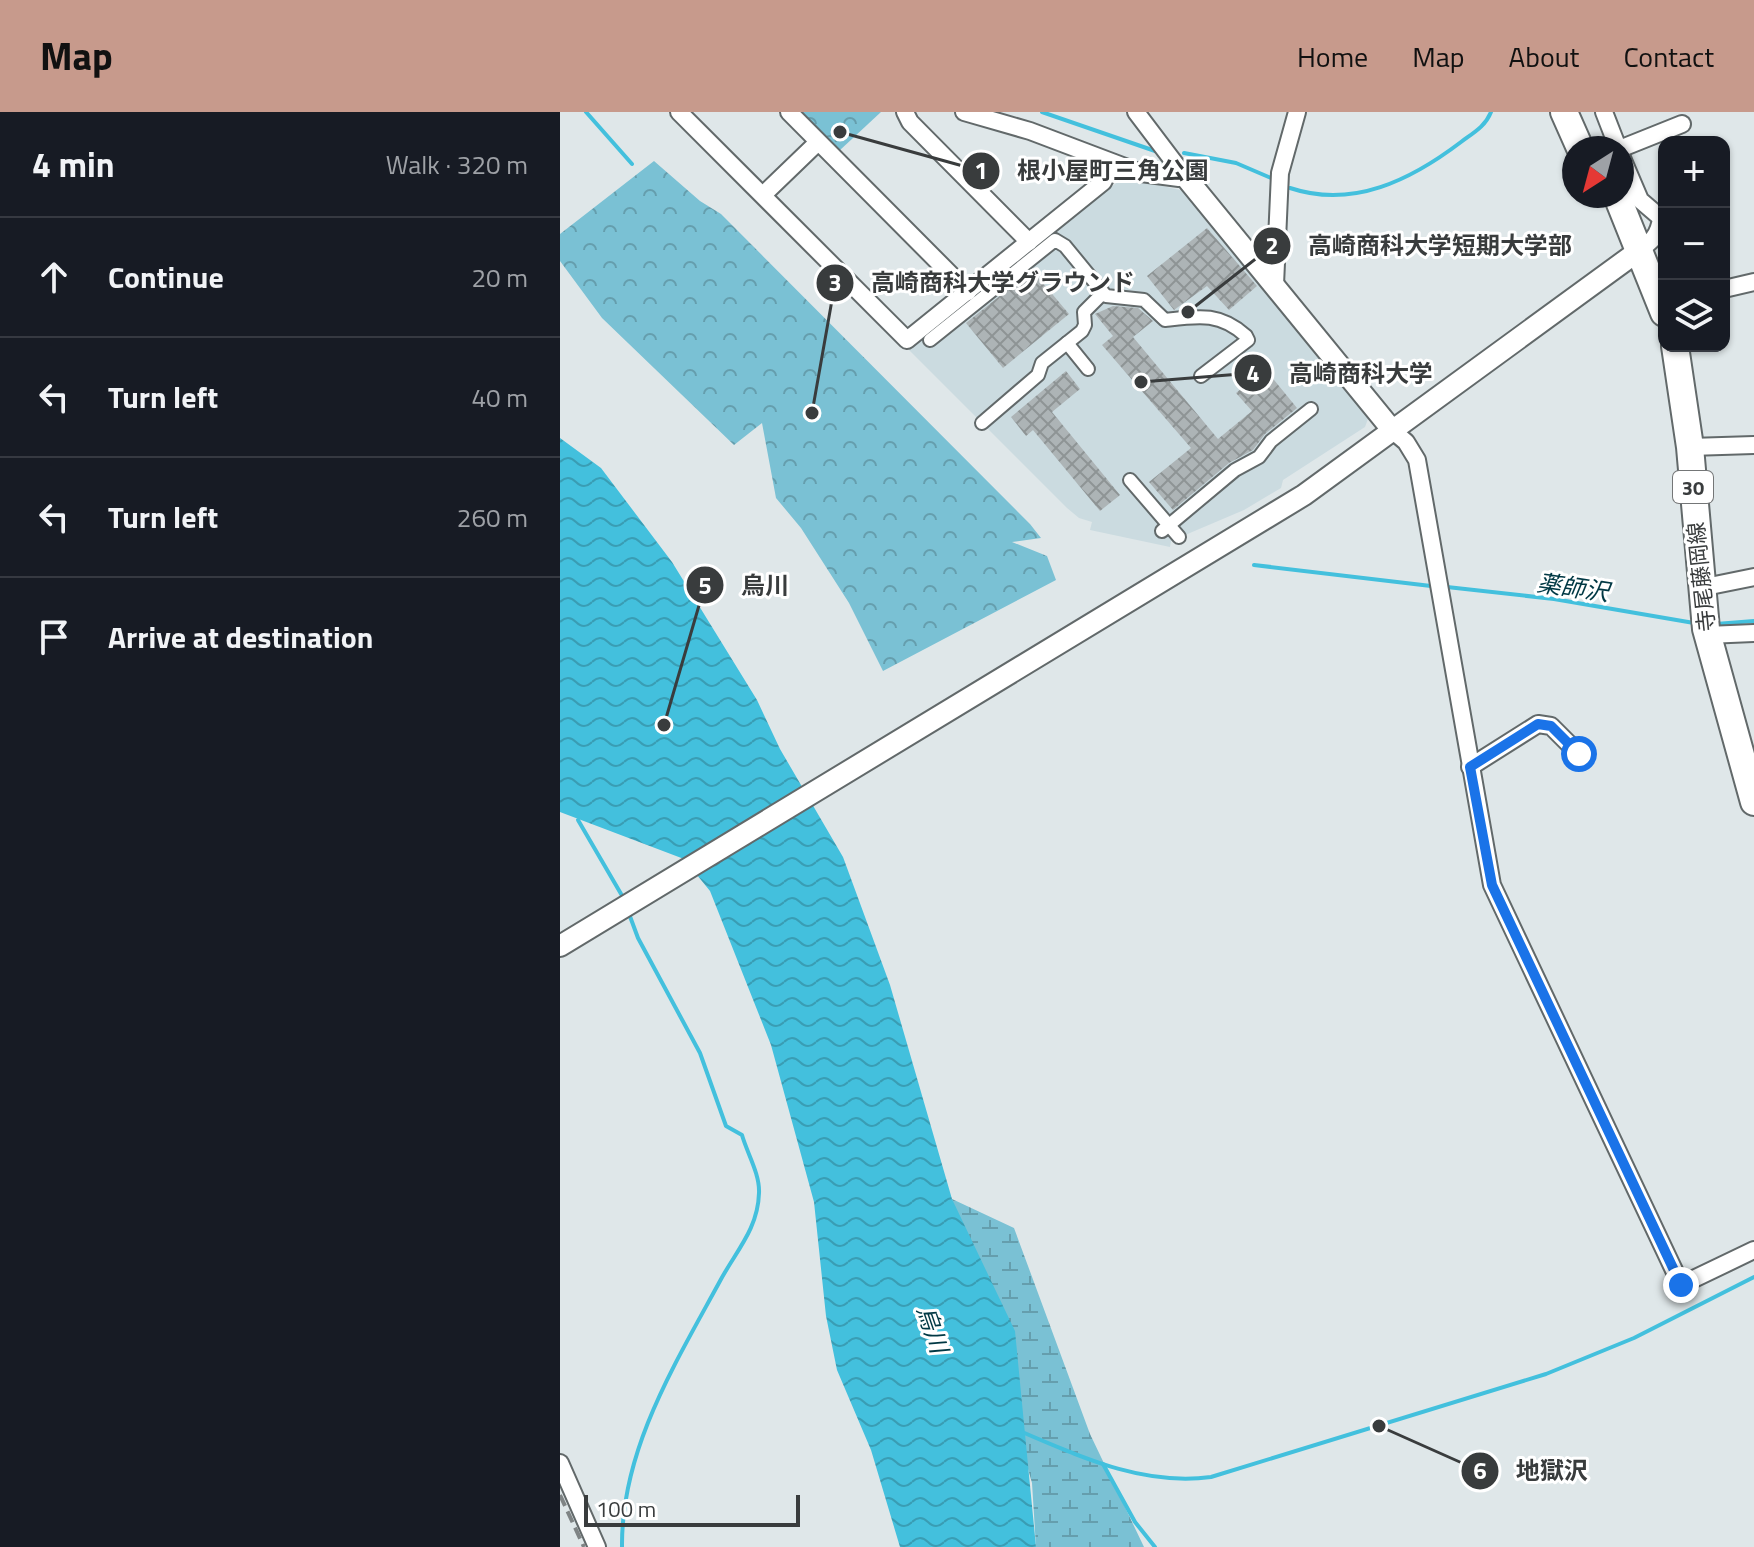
<!DOCTYPE html>
<meta charset="utf-8">
<style>
:root{--surface:#171b24;--page:#242831;--text:#f1f3f6;--muted:#9ea1a6;--line:#363941;--accent:#c79a8c}
body{margin:0;font-family:"Titillium Web","Noto Sans JP",sans-serif;background:var(--page);color:var(--text)}
.controls{position:absolute;right:24px;top:24px;display:grid;overflow:hidden;border-radius:16px;box-shadow:0 2px 6px #0004}
.controls button{width:72px;height:72px;display:grid;place-items:center;padding:0;border:0;border-bottom:2px solid var(--line);background:var(--surface);color:var(--text);font:40px sans-serif}
.compass{position:absolute;left:1002px;top:24px;width:72px;height:72px;border-radius:50%;background:var(--surface);box-shadow:0 2px 6px #0004;rotate:216deg}
.scale{position:absolute;left:24px;bottom:20px;width:216px;box-sizing:border-box;padding-left:8px;border:4px solid #393c3d;border-top:0;font-size:22px;line-height:28px;white-space:nowrap;color:#393c3d;-webkit-text-stroke:6px #fff;paint-order:stroke}
.stop{position:absolute;width:24px;height:24px;margin:-18px;border:6px solid #1a73e8;border-radius:50%;background:#fff}
.stop.end{background:#1a73e8;border-color:#fff;box-shadow:0 2px 8px #0008}
.list{margin:0;padding:0;list-style:none}
h2{display:flex;justify-content:space-between;align-items:center;height:104px;margin:0;padding:0 32px;font-size:34px}
h2 small{font-size:26px;font-weight:400;color:var(--muted)}
.list li{display:grid;grid-template-columns:52px 1fr auto;gap:24px;align-items:center;box-sizing:border-box;height:120px;padding:0 32px;border-top:2px solid var(--line)}
.list b{display:block;font-size:30px;white-space:nowrap}
.list em{font-size:26px;font-style:normal;color:var(--muted)}
.icon{flex:none;width:44px;height:44px;fill:none;stroke:currentColor;stroke-width:2;stroke-linecap:round;stroke-linejoin:round}
.map{position:relative;flex:none;width:1194px;height:1435px;overflow:hidden}
header{display:flex;align-items:center;gap:48px;box-sizing:border-box;height:112px;padding:0 40px;background:var(--accent);color:#111}
header strong{font-size:38px}
nav{display:flex;gap:44px;margin-inline-start:auto;font-size:28px}
main{display:flex}
aside{flex:1;background:var(--surface)}
.map>svg:first-child{display:block}
.built{fill:#cbdbe0}
.forest{fill:url(#forest-crowns)}
.wetland{fill:url(#wetland-marsh)}
.water{fill:url(#water-waves)}
.lines{fill:none;stroke-linecap:round;stroke-linejoin:round}
.stream{stroke:#43c0dd;stroke-width:4}
.building{fill:url(#building-cross-hatch)}
.pedestrian-casing{stroke:#62696a;stroke-width:16}
.minor-casing{stroke:#62696a;stroke-width:20}
.tertiary-casing{stroke:#62696a;stroke-width:24}
.primary-casing{stroke:#62696a;stroke-width:30}
.pedestrian{stroke:#fff;stroke-width:12}
.minor{stroke:#fff;stroke-width:16}
.tertiary{stroke:#fff;stroke-width:20}
.primary{stroke:#fff;stroke-width:26}
.rail{stroke:#7f8485;stroke-width:4;stroke-dasharray:12 6;stroke-linecap:butt}
.route{stroke:#1a73e8;stroke-width:10}
.labels{text-anchor:middle;dominant-baseline:central;stroke-width:6;stroke-linejoin:round;paint-order:stroke}
.shield{fill:#fff;stroke:#747677;stroke-width:2}
.shield-label{font-size:20px;font-weight:bold;fill:#393c3d}
.street-label{font-size:22px;fill:#393c3d;stroke:#fff}
.water-label{font-size:24px;font-style:italic;fill:#003844;stroke:#fff}
.leader{fill:none;stroke:#393c3d;stroke-width:3}
.callout-dot{fill:#393c3d;stroke:#fff;stroke-width:3}
.mark-label{font-size:24px;text-anchor:middle;font-weight:bold;fill:#fff}
.callout-label{font-size:24px;text-anchor:middle;font-weight:bold;fill:#393c3d;stroke:#fff;stroke-width:6;stroke-linejoin:round;paint-order:stroke}
</style>
<header>
<strong>Map</strong>
<nav><a>Home</a><a>Map</a><a>About</a><a>Contact</a></nav>
</header>
<main>
<aside>
<h2>4 min<small>Walk · 320 m</small></h2>
<ul class="list">
<li><svg class="icon" aria-label="ahead" viewBox="0 0 24 24"><path d="M12 20V5M6 11l6-6 6 6"/></svg><div><b>Continue</b></div><em>20 m</em></li>
<li><svg class="icon" aria-label="left" viewBox="0 0 24 24"><path d="M17 20v-9H6M10 6l-5 5 5 5"/></svg><div><b>Turn left</b></div><em>40 m</em></li>
<li><svg class="icon" aria-label="left" viewBox="0 0 24 24"><path d="M17 20v-9H6M10 6l-5 5 5 5"/></svg><div><b>Turn left</b></div><em>260 m</em></li>
<li><svg class="icon" aria-label="arrive" viewBox="0 0 24 24"><path d="M6 21V4h12l-3 4 3 4H6"/></svg><div><b>Arrive at destination</b></div></li>
</ul>
</aside>
<div class="map">
<svg width="1194" height="1435" viewBox="0 0 1194 1435">
<defs>
<pattern id="forest-crowns" width="20" height="18" patternUnits="userSpaceOnUse" patternTransform="scale(2)"><rect width="20" height="18" fill="#7ac1d4"/><path d="M2 6a3 3 0 1 1 6 0M12 15a3 3 0 1 1 6 0" fill="none" stroke="#659ead"/></pattern>
<pattern id="wetland-marsh" width="20" height="14" patternUnits="userSpaceOnUse" patternTransform="scale(2)"><rect width="20" height="14" fill="#7ac1d4"/><path d="M1 5h8M5 5V1M11 12h8M15 12V8" fill="none" stroke="#659ead"/></pattern>
<pattern id="water-waves" width="16" height="10" patternUnits="userSpaceOnUse" patternTransform="scale(2)"><rect width="16" height="10" fill="#43c0dd"/><path d="M0 5q4-4 8 0t8 0" fill="none" stroke="#399db4"/></pattern>
<pattern id="building-cross-hatch" width="8" height="8" patternUnits="userSpaceOnUse" patternTransform="scale(2)"><rect width="8" height="8" fill="#adb4b6"/><path d="M0 0l8 8M0 8l8-8" fill="none" stroke="#8e9495"/></pattern>
</defs>
<rect width="100%" height="100%" fill="#dfe7e9"/>
<path class="built" d="M564 65 624 79 809 304 805 315 723 368 721 376 684 398 611 429 610 435 530 418 532 410 519 406 507 396 347 236Z"/>
<g class="forest">
<path d="M240 0H321L279 39Z"/>
<path d="M94 49 140 89 161 102 470 412 481 426 452 430 487 444 496 468 323 559 289 491 241 416 216 386 202 311 174 333 42 206 0 149V122Z"/>
</g>
<path class="wetland" d="M392 1087 454 1116 530 1322 584 1435H476L472 1371Z"/>
<path class="water" d="M0 326 41 356 112 450 197 588 220 637 283 745 330 873 392 1087 455 1219 476 1435H340L311 1338 277 1258 266 1204 254 1090 211 933 150 779 124 747 0 700Z"/>
<g class="lines">
<g class="stream">
<path d="M26 0 72 52"/>
<path d="M482 0 598 40"/>
<path d="M624 41 676 51 711 66"/>
<path d="M730 76C793 97 851 68 901 30 913 21 925 15 931 0"/>
<path d="M694 453 871 474"/>
<path d="M887 475 994 487 1134 511"/>
<path d="M1156 512 1194 509"/>
<path d="M18 708 64 787"/>
<path d="M462 1320C523 1346 584 1374 651 1365L986 1262 1074 1226 1194 1165"/>
<path d="M543 1352 575 1410 595 1435"/>
<path d="M62 1435C61 1338 115 1252 160 1169 176 1139 198 1117 199 1081 200 1062 187 1041 182 1023L166 1014 140 941 78 826 68 799"/>
</g>
</g>
<g class="building">
<path d="M647 116 697 174 669 198 647 174 614 198 587 164Z"/>
<path d="M472 158 509 202 443 256 406 211Z"/>
<path d="M553 194 578 196 593 209 573 225 658 327 692 299 676 281 705 257 737 296 705 322 693 338 669 351 613 398 589 370 631 336 542 233 553 224 535 202Z"/>
<path d="M506 259 520 277 492 300 560 383 540 399 473 318 466 324 451 305Z"/>
</g>
<g class="lines">
<defs>
<g id="pedestrian">
<path d="M370 228 495 128 505 134 546 184 584 188 605 208C638 204 660 200 686 224L688 228 641 264"/>
<path d="M507 231 528 257"/>
<path d="M422 311 478 263 482 251 522 219 525 213 524 200 542 182"/>
<path d="M570 368 619 425"/>
<path d="M602 419 675 358 699 345 711 329 751 297"/>
</g>
<g id="minor">
<path d="M119 0 347 228 543 70 553 51"/>
<path d="M229 0 408 180"/>
<path d="M345 0 350 10 469 130"/>
<path d="M404 0 470 19 581 61 619 66 623 62 576 0"/>
<path d="M1044 0 1058 36"/>
<path d="M1062 36 1122 12"/>
<path d="M1062 46 1080 88 1101 106C1099 124 1091 130 1077 140"/>
<path d="M203 83 258 30"/>
<path d="M715 173 720 61 737 0"/>
<path d="M1164 177 1194 170"/>
<path d="M833 319 846 330 857 348 932 773 1121 1173 1194 1138"/>
<path d="M1130 335 1194 333"/>
<path d="M1140 476 1194 465"/>
<path d="M1147 523 1194 521"/>
<path d="M910 655 978 612 991 614 1019 642"/>
<path d="M0 1351 37 1435"/>
</g>
<g id="tertiary">
<path d="M623 62 833 319"/>
<path d="M0 834 744 383 1077 140"/>
</g>
<g id="primary">
<path d="M1004 0 1020 36"/>
<path d="M1057 84 1104 201"/>
<path d="M1115 234 1130 335 1146 517 1194 690"/>
</g>
</defs>
<use href="#pedestrian" class="pedestrian-casing"/>
<use href="#minor" class="minor-casing"/>
<use href="#tertiary" class="tertiary-casing"/>
<use href="#primary" class="primary-casing"/>
<use href="#pedestrian" class="pedestrian"/>
<use href="#minor" class="minor"/>
<use href="#tertiary" class="tertiary"/>
<use href="#primary" class="primary"/>
<path class="rail" d="M0 1383 24 1435"/>
</g>
<g class="lines">
<path class="route" d="M1019 642 991 614 978 612 910 655 932 773 1121 1173"/>
</g>
<g class="labels">
<rect class="shield" x="1113" y="359" width="40" height="32" rx="6"/>
<g class="shield-label">
<text x="1133" y="375">30</text>
</g>
<g class="street-label">
<text transform="translate(1141 465) rotate(-96)">寺尾藤岡線</text>
</g>
<g class="water-label">
<text transform="translate(1013 475) rotate(8)">薬師沢</text>
<text transform="translate(373 1217) rotate(71)">烏川</text>
</g>
</g>
<path class="leader" d="M280 20L421 59M628 200L712 134M252 301L275 171M581 270L693 261M104 613L145 473M819 1314L920 1359"/>
<g class="callout-dot">
<circle cx="280" cy="20" r="8"/>
<circle cx="628" cy="200" r="8"/>
<circle cx="252" cy="301" r="8"/>
<circle cx="581" cy="270" r="8"/>
<circle cx="104" cy="613" r="8"/>
<circle cx="819" cy="1314" r="8"/>
<circle cx="421" cy="59" r="20"/>
<circle cx="712" cy="134" r="20"/>
<circle cx="275" cy="171" r="20"/>
<circle cx="693" cy="261" r="20"/>
<circle cx="145" cy="473" r="20"/>
<circle cx="920" cy="1359" r="20"/>
</g>
<g class="mark-label">
<text x="421" y="67">1</text>
<text x="712" y="142">2</text>
<text x="275" y="179">3</text>
<text x="693" y="270">4</text>
<text x="145" y="482">5</text>
<text x="920" y="1367">6</text>
</g>
<g class="callout-label">
<text x="553" y="67">根小屋町三角公園</text>
<text x="880" y="142">高崎商科大学短期大学部</text>
<text x="443" y="179">高崎商科大学グラウンド</text>
<text x="801" y="270">高崎商科大学</text>
<text x="205" y="482">烏川</text>
<text x="992" y="1367">地獄沢</text>
</g>
</svg>
<div class="controls">
<button>+</button>
<button>−</button>
<button><svg class="icon" aria-label="layers" viewBox="0 0 24 24"><path d="M12 4l9 5-9 5-9-5zM3 14l9 5 9-5"/></svg></button>
</div>
<svg class="compass" viewBox="-18 -18 36 36"><path d="M0-13l5 13h-10z" fill="#e53935"/><path d="M0 13l5-13h-10z" fill="#9ea1a6"/></svg>
<div class="scale">100 m</div>
<div class="stop" style="left:1019px;top:642px"></div>
<div class="stop end" style="left:1121px;top:1173px"></div>
</div>
</main>
